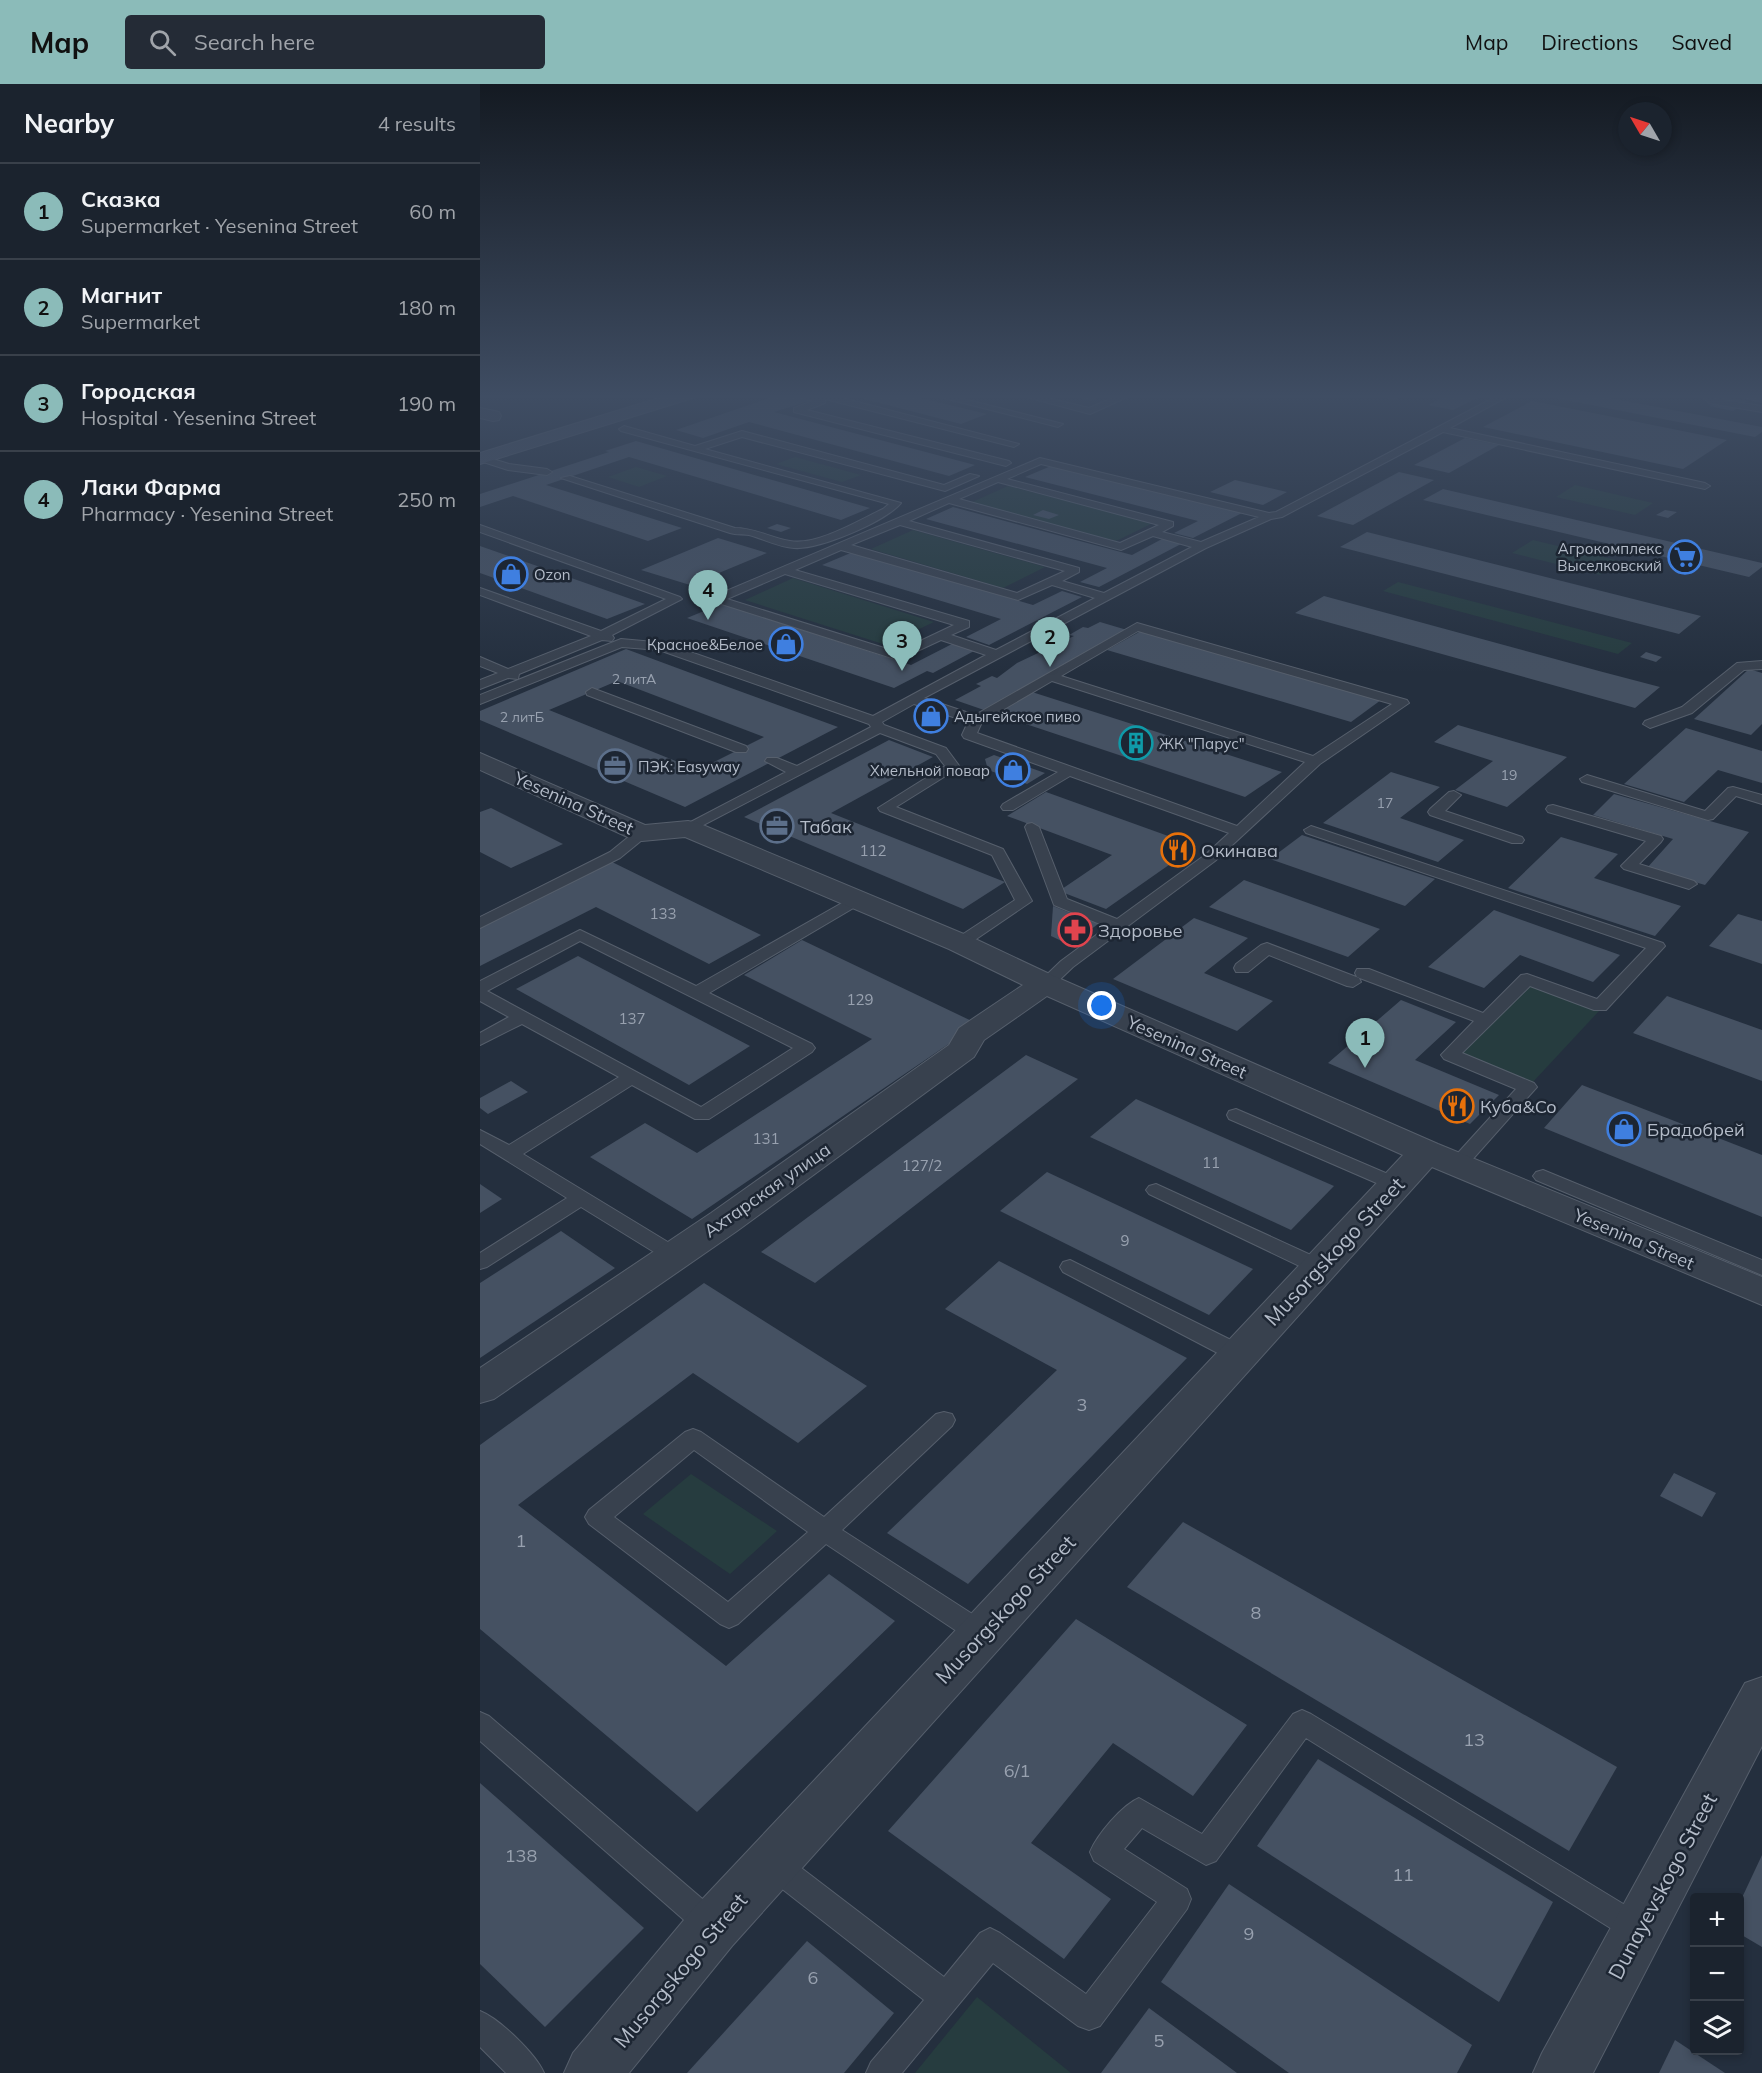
<!DOCTYPE html>
<meta charset="utf-8">
<style>
:root{--surface:#1b232e;--page:#242b36;--text:#f1f3f6;--muted:#a0a4aa;--line:#39404a;--accent:#8bbbb9}
body{margin:0;font-family:Mulish,sans-serif;background:var(--page);color:var(--text)}
.controls{position:absolute;right:18px;bottom:18px;display:grid;overflow:hidden;border-radius:6px;box-shadow:0 3px 9px #0003}
.controls button{width:54px;height:54px;display:grid;place-items:center;padding:0;border:0;border-bottom:2px solid var(--line);background:var(--surface);color:var(--text);font:30px sans-serif}
.compass{position:absolute;left:1138px;top:18px;width:54px;height:54px;border-radius:50%;background:var(--surface);box-shadow:0 3px 9px #0003;rotate:309deg}
.you{position:absolute;left:622px;top:922px;width:21px;height:21px;margin:-15px;border:4px solid #fff;border-radius:50%;background:#1a73e8;box-shadow:0 0 0 9px #1a73e833}
.badge{display:grid;place-items:center;width:39px;height:39px;border-radius:50%;background:var(--accent);color:#111;font-size:20px;font-weight:700}
.pin{position:absolute;translate:-50% -50px;filter:drop-shadow(0 2px 3px #0008)}
.pin::after{content:'';position:absolute;top:32px;width:21px;height:18px;background:inherit;clip-path:polygon(0 0,100% 0,50% 100%)}
.list{margin:0;padding:0;list-style:none}
h2{display:flex;justify-content:space-between;align-items:center;height:78px;margin:0;padding:0 24px;font-size:26px}
h2 small{font-size:20px;font-weight:400;color:var(--muted)}
.list li{display:grid;grid-template-columns:39px 1fr auto;gap:18px;align-items:center;box-sizing:border-box;height:96px;padding:0 24px;border-top:2px solid var(--line)}
.list b{display:block;font-size:22px;white-space:nowrap}
.list p{margin:0;font-size:20px;white-space:nowrap;color:var(--muted)}
.list em{font-size:20px;font-style:normal;color:var(--muted)}
.icon{flex:none;width:33px;height:33px;fill:none;stroke:currentColor;stroke-width:2;stroke-linecap:round;stroke-linejoin:round}
.map{position:relative;flex:none;width:1282px;height:1989px;overflow:hidden}
header{display:flex;align-items:center;gap:36px;box-sizing:border-box;height:84px;padding:0 30px;background:var(--accent);color:#111}
header strong{font-size:28px}
nav{display:flex;gap:33px;margin-inline-start:auto;font-size:21px}
.search{width:420px;height:54px;background:var(--page);display:flex;align-items:center;gap:15px;box-sizing:border-box;padding:0 21px;border-radius:6px;color:var(--muted);font-size:22px}
main{display:flex}
aside{flex:1;background:var(--surface)}
.map>svg:first-child{display:block}
.green{fill:#263c3f}
.building{fill:#455162;fill-rule:evenodd}
.lines{fill:none;stroke-linecap:round;stroke-linejoin:round}
.lane-casing{stroke:#565f6c;stroke-width:2}
.street-casing{stroke:#565f6c;stroke-width:2}
.secondary-casing{stroke:#565f6c;stroke-width:2}
.lane{fill:#38414e;fill-rule:evenodd}
.street{fill:#38414e;fill-rule:evenodd}
.secondary{fill:#465061;fill-rule:evenodd}
.labels{text-anchor:middle;dominant-baseline:central;stroke-width:5;stroke-linejoin:round;paint-order:stroke}
.far-number-label{font-size:14px;fill:#98a1af}
.far-poi-label{font-size:15px;fill:#b4bcc9;stroke:#1d2633;text-anchor:start}
.number-label{font-size:15px;fill:#98a1af}
.street-label{font-size:18px;fill:#b4bcc9;stroke:#1d2633}
.poi-label{font-size:18px;fill:#b4bcc9;stroke:#1d2633;text-anchor:start}
.near-number-label{font-size:18px;fill:#98a1af}
.near-street-label{font-size:21px;fill:#b4bcc9;stroke:#1d2633}
</style>
<header>
<strong>Map</strong>
<div class="search"><svg class="icon" aria-label="search" viewBox="0 0 24 24"><circle cx="10" cy="10" r="6"/><path d="M15 15l6 6"/></svg>Search here</div>
<nav><a>Map</a><a>Directions</a><a>Saved</a></nav>
</header>
<main>
<aside>
<h2>Nearby<small>4 results</small></h2>
<ul class="list">
<li><span class="badge">1</span><div><b>Сказка</b><p>Supermarket · Yesenina Street</p></div><em>60 m</em></li>
<li><span class="badge">2</span><div><b>Магнит</b><p>Supermarket</p></div><em>180 m</em></li>
<li><span class="badge">3</span><div><b>Городская</b><p>Hospital · Yesenina Street</p></div><em>190 m</em></li>
<li><span class="badge">4</span><div><b>Лаки Фарма</b><p>Pharmacy · Yesenina Street</p></div><em>250 m</em></li>
</ul>
</aside>
<div class="map">
<svg width="1282" height="1989" viewBox="0 0 1282 1989">
<rect width="100%" height="100%" fill="#242f3e"/>
<g class="green">
<path d="M315 373 381 391 362 398 296 380Z"/>
<path d="M156 383 187 392 159 403 128 393Z"/>
<path d="M1095 401 1173 419 1155 431 1076 413Z"/>
<path d="M528 402 673 439 636 457 490 419Z"/>
<path d="M433 446 565 483 523 504 391 465Z"/>
<path d="M1053 456 1140 477 1120 491 1032 469Z"/>
<path d="M313 494 454 538 406 561 265 516Z"/>
<path d="M918 498 1152 559 1138 570 903 507Z"/>
<path d="M1050 901 1119 927 1052 999 981 971Z"/>
<path d="M211 1390 297 1447 250 1490 163 1430Z"/>
<path d="M497 1913 591 1989H435Z"/>
</g>
<g class="building">
<path d="M301 310 332 316 294 328 495 381 469 392 269 338 223 354 196 346Z"/>
<path d="M365 310H424L507 330 481 340Z"/>
<path d="M586 310H626L611 317Z"/>
<path d="M892 310H926L914 316Z"/>
<path d="M970 310H1005L973 326 948 321Z"/>
<path d="M1055 310H1109L1282 343V348L1275 353Z"/>
<path d="M1244 313 1268 317 1253 327 1229 322Z"/>
<path d="M1052 317 1128 332 1247 356 1203 385 1003 343Z"/>
<path d="M985 354 1019 361 969 389 934 381Z"/>
<path d="M156 357 390 424 361 436 149 373 66 401 202 444 168 457 33 412 0 423V410L129 368 125 367Z"/>
<path d="M571 382 762 429 713 454 694 449 718 437 545 393Z"/>
<path d="M919 388 954 396 873 441 837 432Z"/>
<path d="M755 396 807 408 783 421 730 408Z"/>
<path d="M963 405 1282 479V483L1269 493 943 416Z"/>
<path d="M473 423 652 471 682 455 701 460 619 503 600 498 627 484 446 435Z"/>
<path d="M563 426 579 431 569 435 553 431Z"/>
<path d="M1185 426 1197 428 1188 434 1176 431Z"/>
<path d="M297 440 311 444 301 448 287 444Z"/>
<path d="M887 448 1221 532 1199 550 860 463Z"/>
<path d="M238 454 287 469 210 501 161 486Z"/>
<path d="M0 462 114 502 165 520 127 535 0 489Z"/>
<path d="M373 468 553 521 582 507 602 513 509 561 486 553 521 535 342 481Z"/>
<path d="M844 512 1119 587 1180 603 1155 624 815 529Z"/>
<path d="M241 520 431 581 472 560 494 567 453 589 447 587 414 604 207 534Z"/>
<path d="M620 538 647 546 504 626 475 616 501 602 496 600 512 592 517 594 537 579 594 552 589 551 603 543 608 544Z"/>
<path d="M661 547 901 616 871 638 627 566Z"/>
<path d="M146 565 251 604 358 643 205 723 0 636V627ZM137 597 284 653 218 686 69 626Z"/>
<path d="M1166 568 1182 573 1176 578 1160 573Z"/>
<path d="M1269 585 1282 589V640L1271 651 1214 635Z"/>
<path d="M552 608 802 688 765 713 513 629Z"/>
<path d="M449 628 466 634 451 641 434 635Z"/>
<path d="M978 641 1087 673 1027 723 975 706 1013 677 954 658Z"/>
<path d="M1206 644 1282 667V699L1238 686 1204 718 1144 700Z"/>
<path d="M409 656 453 673 351 729 525 798 483 825 264 733Z"/>
<path d="M514 671 565 689 547 700 508 686 505 675Z"/>
<path d="M911 688 960 703 920 734 984 756 958 778 843 739Z"/>
<path d="M566 708 716 762 626 825 579 807 632 771 527 732Z"/>
<path d="M1134 710 1269 748 1225 801 1167 784 1193 755 1113 731Z"/>
<path d="M11 724 83 760 31 784 0 768V728Z"/>
<path d="M822 751 955 795 925 822 790 775Z"/>
<path d="M1081 753 1138 770 1114 794 1201 822 1175 852 1028 804Z"/>
<path d="M132 778 281 851 229 880 116 823 0 882V844Z"/>
<path d="M764 796 900 845 868 873 729 823Z"/>
<path d="M573 822 618 840 590 861 571 852Z"/>
<path d="M1014 826 1140 871 1113 898 1040 871 1004 904 948 883Z"/>
<path d="M1258 830 1282 837V880L1229 862Z"/>
<path d="M714 834 768 854 724 889 793 917 757 947 633 895Z"/>
<path d="M322 856 498 940 212 1135 110 1073 165 1039 217 1069 392 955 264 891Z"/>
<path d="M98 872 270 962 209 1001 36 905Z"/>
<path d="M1187 912 1282 946V997L1153 949Z"/>
<path d="M921 916 976 938 935 976 1019 1011 990 1040 848 979Z"/>
<path d="M546 971 598 995 335 1199 281 1168Z"/>
<path d="M31 997 48 1008 8 1030 0 1024V1014Z"/>
<path d="M1102 1001 1282 1071V1133L1064 1044Z"/>
<path d="M656 1015 854 1102 811 1146 610 1053Z"/>
<path d="M567 1088 773 1185 729 1231 520 1127Z"/>
<path d="M0 1100 22 1115 0 1129Z"/>
<path d="M81 1147 135 1184 0 1274V1199Z"/>
<path d="M519 1177 707 1274 488 1500 407 1449 577 1286 465 1225Z"/>
<path d="M224 1199 387 1302 318 1359 213 1289 38 1421 246 1582 349 1490 415 1537 217 1728 0 1545V1361Z"/>
<path d="M1194 1389 1236 1409 1222 1433 1180 1412Z"/>
<path d="M703 1438 1137 1683 1089 1767 647 1503Z"/>
<path d="M596 1535 767 1641 713 1712 633 1659 551 1759 631 1815 584 1875 408 1747Z"/>
<path d="M838 1675 1073 1818 1019 1918 777 1762Z"/>
<path d="M0 1699 164 1844 65 1943 0 1880Z"/>
<path d="M1282 1771V1863L1260 1850V1818Z"/>
<path d="M749 1800 992 1961 977 1989H809L681 1898Z"/>
<path d="M327 1857 414 1929 364 1989H207Z"/>
<path d="M669 1924 757 1989H621Z"/>
<path d="M1195 1956 1245 1989H1179Z"/>
</g>
<g class="lines">
<defs>
<g id="lane">
<path d="M312 310 336 313 335 310H347L539 360 534 363 345 315V319L327 326 529 377 531 379 526 382 314 328V324L333 317Z"/>
<path d="M448 310H464L583 340 578 343Z"/>
<path d="M535 310H551L609 324 642 310H654L610 330Z"/>
<path d="M1021 310H1032L970 344 1225 399 1230 402 1225 405 963 348 802 433 791 435 726 464 444 614 495 631 657 539 927 616 929 619 840 680 735 777 593 883 571 904 565 905 557 900 581 877 627 843 574 821 545 743 547 740 552 739 559 743 587 815 637 835 725 771 749 749 590 692 533 726H523L521 723 523 720 578 688 484 654 482 651 488 638 434 620 402 638 404 641 466 664 480 683 416 723 523 765 552 817 486 862 480 864 472 859 474 856 535 816 512 771 400 727 398 724 465 682 456 670 400 649 208 749 201 745 203 742 306 688 285 677 287 674H297L317 682 391 643 389 640 179 566 142 563 0 620V611L141 555 185 559 393 632 506 571 461 556 418 576 232 517V513L560 374 789 429 796 428ZM561 380 779 433 721 458 682 448 693 442V438L527 395ZM518 398 679 441 640 459 479 415ZM469 419 641 466 673 452 712 463 624 509 582 497 599 488V484L429 437ZM420 441 585 487 537 509 371 461ZM361 466 538 516 572 501 615 514 516 566 471 551 489 543V537L315 486ZM305 490 474 541 417 568 247 515ZM658 547 912 620 833 672 581 592ZM572 597 825 678 757 742 497 649 502 638Z"/>
<path d="M1134 310 1129 314 1125 311V310Z"/>
<path d="M1220 310H1230L1235 315 1282 322V328L1229 319Z"/>
<path d="M144 342 215 362 262 347 464 401 490 390 499 392 465 407 262 353 225 365 421 419C405 438 339 466 314 464 298 463 284 455 269 451 263 450 256 451 250 449L81 394 90 392 255 444C275 444 291 454 310 457 337 462 379 436 403 425L409 420 141 347 139 345Z"/>
<path d="M0 371 29 380 67 385 72 388 67 391 28 386 0 377Z"/>
<path d="M0 441 200 513 202 515 132 551 134 554 132 557 122 556 39 590 38 595 28 594 0 605V596L18 589 0 582V573L28 585 111 552 0 511V504L121 547 186 515 0 448Z"/>
<path d="M1282 577V585L1264 586 1212 629 1170 644 1163 640 1165 637 1202 623 1257 579Z"/>
<path d="M112 604 266 662 268 665 266 668H256L107 611 106 608Z"/>
<path d="M1107 691 1225 727 1248 704 1253 703 1282 711V720L1256 712 1233 735 1228 736 1102 698 1100 695Z"/>
<path d="M974 707 981 711 965 727 1042 753 1044 756 1042 759H1032L950 731 948 728 950 725 969 708Z"/>
<path d="M1073 721 1181 752 1183 755 1181 758 1159 780 1214 797 1217 800 1209 805 1144 785 1141 782 1166 757 1068 728 1066 725 1068 722Z"/>
<path d="M831 742 1183 859 1185 862 1126 926H1114L1050 902 982 969 1054 999 1057 1003 984 1085H970L967 1081 1036 1005 964 975 961 971 994 937 877 893 875 889 877 885H889L1003 929 1041 891 1047 890 1117 915 1166 864 826 749 824 746Z"/>
<path d="M162 745 169 749 167 752 140 774 0 844V833L130 768 157 746Z"/>
<path d="M376 811 384 816 382 819 229 909 332 960 335 964 332 968 229 1035H215L152 1001 43 1070 201 1166 204 1171 201 1176 194 1178 187 1176 101 1123 7 1183 0 1185V1169L87 1114 0 1060V1046L29 1061 139 993 42 940 0 961V949L29 933 0 917V897L100 846 216 902ZM100 857 313 964 221 1023 7 907Z"/>
<path d="M787 859 879 894 881 898 873 903 867 902 789 871 768 888H756L754 884 756 880 781 861Z"/>
<path d="M756 1025 922 1096 925 1100 922 1104 915 1106 908 1104 749 1035 747 1031 749 1027Z"/>
<path d="M1063 1086 1282 1176V1191L1056 1096 1053 1092 1056 1088Z"/>
<path d="M676 1100 846 1178 849 1183 846 1188 839 1190 832 1188 669 1110 666 1106 669 1102Z"/>
<path d="M590 1176 767 1264 770 1270 767 1276 759 1278 751 1276 583 1188 580 1183 583 1178Z"/>
<path d="M464 1328 472 1330 475 1336 472 1342 362 1446 511 1542 515 1550 511 1558 502 1561 493 1558 346 1460 258 1540 249 1544 240 1540 109 1440 105 1433 109 1426 205 1348 213 1345 221 1348 344 1433 456 1330ZM214 1366 328 1448 248 1518 134 1433Z"/>
<path d="M822 1626 831 1630 1168 1835 1173 1845 1168 1855 1158 1859 1148 1855 826 1654 736 1777 726 1781 662 1744 644 1765 707 1805 711 1815 707 1825 620 1942 609 1946 598 1942 513 1879 422 1989H386L391 1978 444 1916 283 1790 279 1780 283 1770 293 1767 303 1770 464 1893 500 1849 510 1844 520 1849 606 1910 677 1818 614 1777 610 1768C617 1751 642 1721 659 1714L722 1750 813 1630Z"/>
<path d="M0 1628 9 1632 240 1830 245 1840 240 1850 230 1854 220 1850 0 1657Z"/>
<path d="M0 1927C20 1935 56 1970 64 1989H26L0 1963Z"/>
</g>
<g id="street">
<path d="M0 324 19 328 21 332 19 336 13 337 0 334Z"/>
<path d="M0 669 165 741 208 737 218 739 491 853 576 893 958 1060 1282 1193V1221L952 1083 252 1862 149 1989H84L93 1969 214 1824 923 1071 567 912 504 956 494 973 257 1147 14 1315 0 1319V1284L231 1129 469 961 479 944 543 901 469 865 205 753 162 757 152 755 0 686Z"/>
<path d="M1282 1593V1662L1113 1989H1053L1062 1969 1265 1599Z"/>
</g>
<g id="secondary">
<path d="M192 310H218L216 313 0 380V369Z"/>
<path d="M1260 310H1282V318L1262 313Z"/>
</g>
</defs>
<use href="#lane" class="lane-casing"/>
<use href="#street" class="street-casing"/>
<use href="#secondary" class="secondary-casing"/>
<use href="#lane" class="lane"/>
<use href="#street" class="street"/>
<use href="#secondary" class="secondary"/>
</g>
<linearGradient id="sky" x2="0" y2="1"><stop stop-color="#141a22"/><stop offset="0.53" stop-color="#3f4d63"/><stop offset="1" stop-color="#3f4d63" stop-opacity="0"/></linearGradient>
<rect width="1282" height="589" fill="url(#sky)"/>
<defs>
<symbol id="supermarket-ring" viewBox="-11 -11 22 22"><circle r="9.5" fill="#1d2633" stroke="#3f7fe0" stroke-width="1.5"/><path d="M-6-5.5h2.5l.6 2H6L4.5 2H-2.5L-4.4-4H-6ZM-1.5 3.2a1.3 1.3 0 1 0 .1 0ZM3 3.2a1.3 1.3 0 1 0 .1 0Z" fill="#3f7fe0"/></symbol>
<symbol id="shop-ring" viewBox="-11 -11 22 22"><circle r="9.5" fill="#1d2633" stroke="#3f7fe0" stroke-width="1.5"/><path d="M-5-2.5h2.3a2.7 3.5 0 0 1 5.4 0H5L5.5 6h-11ZM-1.5-2.5h3a1.5 2.3 0 0 0-3 0Z" fill="#3f7fe0"/></symbol>
<symbol id="building-ring" viewBox="-11 -11 22 22"><circle r="9.5" fill="#1d2633" stroke="#0f9aa8" stroke-width="1.5"/><path d="M-4-6H4V6H1V3H-1V6H-4ZM-2.5-4.3h1.7v1.8h-1.7ZM.8-4.3h1.7v1.8H.8ZM-2.5-1h1.7V.8h-1.7ZM.8-1h1.7V.8H.8Z" fill="#0f9aa8"/></symbol>
<symbol id="office-ring" viewBox="-11 -11 22 22"><circle r="9.5" fill="#1d2633" stroke="#5c6f8a" stroke-width="1.5"/><path d="M-6-3h4V-5.5h4V-3h4V5H-6ZM-1-4.5V-3h2v-1.5ZM-6 0V1H6V0Z" fill="#5c6f8a"/></symbol>
<symbol id="restaurant-ring" viewBox="-11 -11 22 22"><circle r="9.5" fill="#1d2633" stroke="#e8710a" stroke-width="1.5"/><path d="M-5-6h1v4h1v-4h1v4h1v-4h1v5L-1.5 .5V6h-2V.5L-5-1ZM5-6V6H3V1.5H1.5Q1.5-4 5-6Z" fill="#e8710a"/></symbol>
<symbol id="pharmacy-ring" viewBox="-11 -11 22 22"><circle r="9.5" fill="#1d2633" stroke="#e0444e" stroke-width="1.5"/><path d="M-2-6h4v4h4v4h-4v4h-4v-4h-4v-4h4Z" fill="#e0444e"/></symbol>
</defs>
<g fill-rule="evenodd">
<use href="#supermarket-ring" x="1186" y="454" width="38" height="38"/>
<use href="#shop-ring" x="12" y="471" width="38" height="38"/>
<use href="#shop-ring" x="287" y="541" width="38" height="38"/>
<use href="#shop-ring" x="432" y="613" width="38" height="38"/>
<use href="#building-ring" x="637" y="640" width="38" height="38"/>
<use href="#office-ring" x="116" y="663" width="38" height="38"/>
<use href="#shop-ring" x="514" y="667" width="38" height="38"/>
<use href="#office-ring" x="278" y="723" width="38" height="38"/>
<use href="#restaurant-ring" x="679" y="747" width="38" height="38"/>
<use href="#pharmacy-ring" x="576" y="827" width="38" height="38"/>
<use href="#restaurant-ring" x="958" y="1003" width="38" height="38"/>
<use href="#shop-ring" x="1125" y="1026" width="38" height="38"/>
</g>
<g class="labels">
<g class="far-number-label">
<text x="154" y="595">2 литА</text>
<text x="42" y="633">2 литБ</text>
<text x="1029" y="691">19</text>
<text x="905" y="719">17</text>
</g>
<g class="far-poi-label">
<text x="1182" y="464" text-anchor="end">Агрокомплекс<tspan x="1182" dy="17">Выселковский</tspan></text>
<text x="54" y="490">Ozon</text>
<text x="283" y="560" text-anchor="end">Красное&amp;Белое</text>
<text x="474" y="632">Адыгейское пиво</text>
<text x="679" y="659">ЖК "Парус"</text>
<text x="158" y="682">ПЭК: Easyway</text>
<text x="510" y="686" text-anchor="end">Хмельной повар</text>
</g>
<g class="number-label">
<text x="393" y="766">112</text>
<text x="183" y="829">133</text>
<text x="380" y="915">129</text>
<text x="152" y="934">137</text>
<text x="286" y="1054">131</text>
<text x="731" y="1078">11</text>
<text x="442" y="1081">127/2</text>
<text x="645" y="1156">9</text>
</g>
<g class="street-label">
<text transform="translate(94 719) rotate(24)">Yesenina Street</text>
<text transform="translate(707 963) rotate(24)">Yesenina Street</text>
<text transform="translate(287 1106) rotate(-35)">Ахтарская улица</text>
<text transform="translate(1154 1155) rotate(23)">Yesenina Street</text>
</g>
<g class="poi-label">
<text x="320" y="742">Табак</text>
<text x="721" y="766">Окинава</text>
<text x="618" y="846">Здоровье</text>
<text x="1000" y="1022">Куба&amp;Co</text>
<text x="1167" y="1045">Брадобрей</text>
</g>
<g class="near-number-label">
<text x="602" y="1320">3</text>
<text x="41" y="1456">1</text>
<text x="776" y="1528">8</text>
<text x="994" y="1655">13</text>
<text x="537" y="1686">6/1</text>
<text x="41" y="1771">138</text>
<text x="923" y="1790">11</text>
<text x="769" y="1849">9</text>
<text x="333" y="1893">6</text>
<text x="679" y="1956">5</text>
</g>
<g class="near-street-label">
<text transform="translate(854 1167) rotate(-47)">Musorgskogo Street</text>
<text transform="translate(525 1525) rotate(-47)">Musorgskogo Street</text>
<text transform="translate(1182 1802) rotate(-62)">Dunayevskogo Street</text>
<text transform="translate(200 1886) rotate(-50)">Musorgskogo Street</text>
</g>
</g>
</svg>
<div class="controls">
<button>+</button>
<button>−</button>
<button><svg class="icon" aria-label="layers" viewBox="0 0 24 24"><path d="M12 4l9 5-9 5-9-5zM3 14l9 5 9-5"/></svg></button>
</div>
<svg class="compass" viewBox="-18 -18 36 36"><path d="M0-13l5 13h-10z" fill="#e53935"/><path d="M0 13l5-13h-10z" fill="#a0a4aa"/></svg>
<div class="you"></div>
<div class="pin badge" style="left:885px;top:984px">1</div>
<div class="pin badge" style="left:570px;top:583px">2</div>
<div class="pin badge" style="left:422px;top:587px">3</div>
<div class="pin badge" style="left:228px;top:536px">4</div>
</div>
</main>
